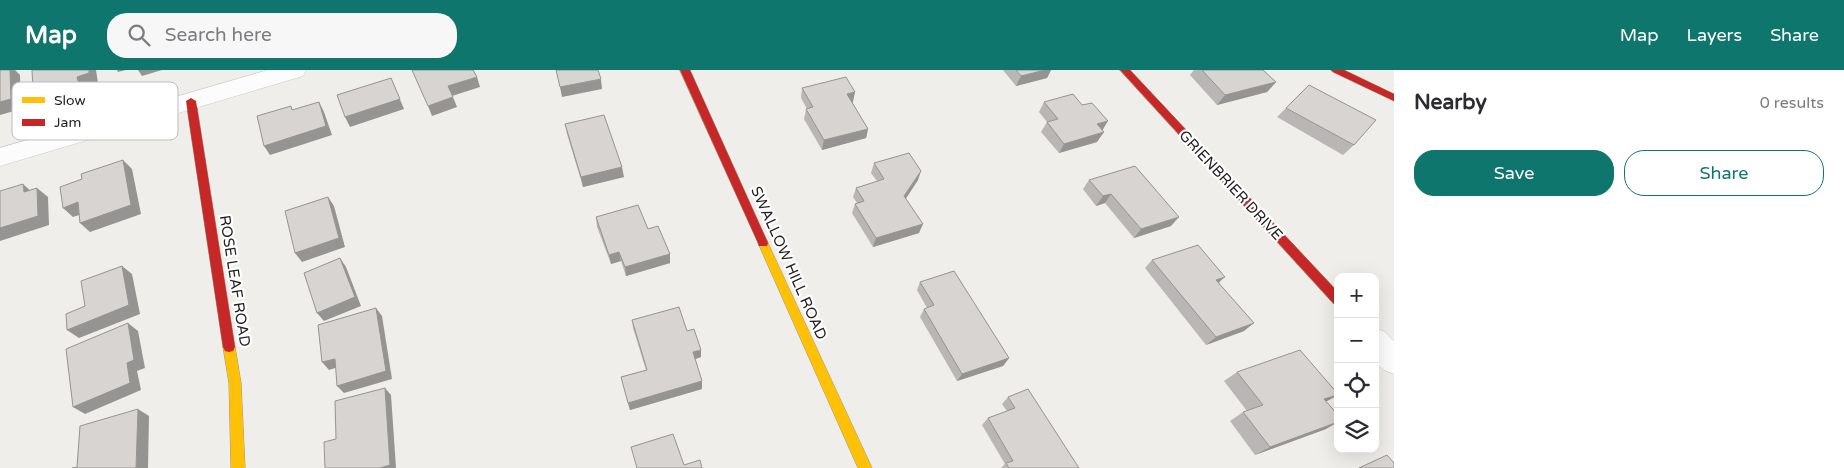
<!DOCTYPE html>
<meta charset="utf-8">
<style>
:root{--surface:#fff;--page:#f7f7f7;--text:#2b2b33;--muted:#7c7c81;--line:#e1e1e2;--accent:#0f766e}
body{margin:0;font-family:"Varela Round",sans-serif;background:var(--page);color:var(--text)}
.controls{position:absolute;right:15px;bottom:15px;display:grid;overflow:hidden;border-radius:10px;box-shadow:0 5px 20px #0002}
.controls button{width:45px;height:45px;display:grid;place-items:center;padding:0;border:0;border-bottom:1px solid var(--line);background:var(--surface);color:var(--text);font:25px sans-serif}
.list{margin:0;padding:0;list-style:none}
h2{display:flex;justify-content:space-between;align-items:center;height:65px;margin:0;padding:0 20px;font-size:21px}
h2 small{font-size:16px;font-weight:400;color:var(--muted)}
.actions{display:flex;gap:10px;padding:15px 20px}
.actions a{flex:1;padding:11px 0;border:1px solid var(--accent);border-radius:20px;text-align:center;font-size:18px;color:var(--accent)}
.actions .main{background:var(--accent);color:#fff}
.icon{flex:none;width:28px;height:28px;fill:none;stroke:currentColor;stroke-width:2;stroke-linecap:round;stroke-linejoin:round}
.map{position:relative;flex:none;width:1394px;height:398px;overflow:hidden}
header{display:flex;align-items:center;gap:30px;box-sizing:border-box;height:70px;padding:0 25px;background:var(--accent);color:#fff}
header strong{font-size:24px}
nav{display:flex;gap:28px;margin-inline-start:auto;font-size:18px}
.search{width:350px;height:45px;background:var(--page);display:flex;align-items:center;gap:12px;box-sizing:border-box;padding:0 18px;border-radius:20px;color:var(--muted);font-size:19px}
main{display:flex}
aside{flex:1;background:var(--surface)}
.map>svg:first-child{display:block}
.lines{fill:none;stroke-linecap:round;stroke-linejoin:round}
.street-casing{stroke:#c9c8c7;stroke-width:1}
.slow-casing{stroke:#999a82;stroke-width:1}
.jam-casing{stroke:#999a82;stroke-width:1}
.street{fill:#fdfcfc;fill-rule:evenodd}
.slow{fill:#ffc107;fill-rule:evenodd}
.jam{fill:#c62828;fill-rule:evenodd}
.wall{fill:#b9b6b5}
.shaded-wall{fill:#969493}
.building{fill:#d7d4d2;stroke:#969493}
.labels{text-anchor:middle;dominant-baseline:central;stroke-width:4.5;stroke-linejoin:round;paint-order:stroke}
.street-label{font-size:15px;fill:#222;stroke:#fff}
.key{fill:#fff;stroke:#bdbdbd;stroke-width:1}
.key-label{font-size:14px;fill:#222}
</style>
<header>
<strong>Map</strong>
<div class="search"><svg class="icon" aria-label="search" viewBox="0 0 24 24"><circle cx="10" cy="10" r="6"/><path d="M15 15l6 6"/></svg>Search here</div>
<nav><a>Map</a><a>Layers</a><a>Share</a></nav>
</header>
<main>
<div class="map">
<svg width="1394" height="398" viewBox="0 0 1394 398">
<rect width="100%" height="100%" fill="#f0eeeb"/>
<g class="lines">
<defs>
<g id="street">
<path d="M268 0H306L303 6 0 96V78Z"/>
<path d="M1375 258 1385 262 1394 271V304L1384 300 1375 292Z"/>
</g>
<g id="slow">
<path d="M763 168 767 170 768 173 872 398H858L758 173 759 170Z"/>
<path d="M229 272 233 273 235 277 241 313 245 398H231L229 313 223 277 225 273Z"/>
</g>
<g id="jam">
<path d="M680 0H690L768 173 767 176H759L758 173Z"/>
<path d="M1120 0H1130L1338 222V235L1334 234Z"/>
<path d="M1331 0H1344L1394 24V31L1333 2Z"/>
<path d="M191 28 196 31 235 277 233 281 229 282 225 281 223 277 186 31Z"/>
</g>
</defs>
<use href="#street" class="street-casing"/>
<use href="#slow" class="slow-casing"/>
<use href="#jam" class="jam-casing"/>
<use href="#street" class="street"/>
<use href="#slow" class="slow"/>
<use href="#jam" class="jam"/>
</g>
<g class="wall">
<path d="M1003 0H1051L1047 8 1016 16Z"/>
<path d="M1194 0H1263L1276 12 1267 22 1217 35 1190 5Z"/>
<path d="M802 18 855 22 852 32 868 59 866 68 822 80 804 49 806 39H807L801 28Z"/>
<path d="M1044 32 1102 61 1097 72 1059 83 1041 62 1047 52 1039 42Z"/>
<path d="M1286 38 1354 75 1343 85 1277 47Z"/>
<path d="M565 54 624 107 583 117 567 64Z"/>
<path d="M874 93 918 110 906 128 919 163 873 177 852 143 855 134 857 133 853 127 856 118 877 111 871 103Z"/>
<path d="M1089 110 1171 156 1134 168 1105 133 1096 136 1083 119Z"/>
<path d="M596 147 648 159 670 184V193L626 206 621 191 611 194 597 157Z"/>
<path d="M1152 190 1219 212 1244 261 1206 275 1145 198Z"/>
<path d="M920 212 1009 288 1003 296 957 311 920 247 924 239 927 238 917 220Z"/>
<path d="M632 250 687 261 701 287 695 289 702 319 630 340 621 307 646 300 633 258Z"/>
<path d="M1237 302 1338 325 1326 331V359L1255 385 1230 351 1243 342 1247 341 1224 311Z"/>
<path d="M1008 327 1079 398H1001L1005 394 982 355 988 348 1007 341 1002 334Z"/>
</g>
<g class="shaded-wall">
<path d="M10 0H15L20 5 21 39 0 45V32Z"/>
<path d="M89 0H96L98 13 86 17 88 24 67 30 62 24 43 30 33 20 77 7Z"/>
<path d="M117 0H126L118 2Z"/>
<path d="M138 0H162L142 6Z"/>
<path d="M1045 0H1051L1047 8 1016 16 1021 6Z"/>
<path d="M477 7 480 17 452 26 448 16Z"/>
<path d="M391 8 404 39 350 57 345 47Z"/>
<path d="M601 9 602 19 562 27 560 17Z"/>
<path d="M1276 12 1267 22 1217 35 1225 25Z"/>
<path d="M855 22 853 32 845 34 847 24Z"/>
<path d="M453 27 457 37 432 46 428 36Z"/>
<path d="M319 32 324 42 332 65 270 85 264 76Z"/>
<path d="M1108 51 1102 61 1097 54Z"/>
<path d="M868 59 866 68 822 80 824 70Z"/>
<path d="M1104 62 1097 72 1059 83 1064 74Z"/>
<path d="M123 90 132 99 141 144 90 162 80 153Z"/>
<path d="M622 97 624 107 583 117 581 107Z"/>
<path d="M921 101 918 110 901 136 904 126Z"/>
<path d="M23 114 34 124 24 122Z"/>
<path d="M37 118 48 127 49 155 0 171V158Z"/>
<path d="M1111 124 1105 133 1096 136 1103 126Z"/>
<path d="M328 127 334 136 345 177 302 192 295 183Z"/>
<path d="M78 132 88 142 73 147 63 138Z"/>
<path d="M1179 147 1171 156 1134 168 1141 159Z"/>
<path d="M923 154 919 163 873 177 876 168Z"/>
<path d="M619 182 621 191 611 194 609 185Z"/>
<path d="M670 184V193L626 206 625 197Z"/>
<path d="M340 188 346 197 361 236 324 251 317 243Z"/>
<path d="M122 196 132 204 140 244 79 268 67 260Z"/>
<path d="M1225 207 1216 215V210Z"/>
<path d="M376 238 382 246 392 309 344 323 337 316Z"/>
<path d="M128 253 138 261 145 298 137 301 141 320 85 344 73 337 127 293Z"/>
<path d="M1254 253 1244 261 1206 275 1216 267Z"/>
<path d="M701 280V287L693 290V282Z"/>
<path d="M1009 288 1003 296 957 311 962 304Z"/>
<path d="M335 289 341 296 329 300 322 292Z"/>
<path d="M702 311V319L630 340 628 333Z"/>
<path d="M385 318 391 325 396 398H380Z"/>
<path d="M1338 325 1322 334 1324 329Z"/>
<path d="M138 339 149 346 148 398H136Z"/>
<path d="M1338 352 1326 359 1255 385 1270 377Z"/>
</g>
<g class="building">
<path d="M0 0H10L11 29 0 32Z"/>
<path d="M32 0H89V3L77 7 79 14 58 20 56 13 33 20Z"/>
<path d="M412 0H473L477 7 448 16 453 27 428 36Z"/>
<path d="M556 0H598L601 9 560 17Z"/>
<path d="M1016 0H1045L1021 6Z"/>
<path d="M1202 0H1263L1276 12 1225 25Z"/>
<path d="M846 7 855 22 847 24 868 59 824 70 806 39 813 37 802 18Z"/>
<path d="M391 8 400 29 345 47 337 25Z"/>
<path d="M1309 15 1376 50 1354 75 1286 38Z"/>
<path d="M1073 24 1082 35 1092 33 1108 51 1097 54 1104 62 1064 74 1047 52 1058 49 1044 32Z"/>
<path d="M319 32 326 56 264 76 257 46 291 36 292 40Z"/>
<path d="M604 45 622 97 581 107 565 54Z"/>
<path d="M909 83 921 101 904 126 923 154 876 168 855 134 864 131 856 118 884 109 874 93Z"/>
<path d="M123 90 131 135 80 153 78 132 63 138 60 117 82 109 81 104Z"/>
<path d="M1135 96 1179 147 1141 159 1111 124 1103 126 1089 110Z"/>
<path d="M23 114 24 122 37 118 38 146 0 158V121Z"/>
<path d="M328 127 339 168 295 183 285 141Z"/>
<path d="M638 135 648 159 658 156 670 184 625 197 619 182 609 185 596 147Z"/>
<path d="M1198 175 1225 207 1216 210 1254 253 1216 267 1152 190Z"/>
<path d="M340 188 355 227 317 243 304 203Z"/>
<path d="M122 196 129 235 67 260 66 244 85 236 81 211Z"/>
<path d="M954 201 1009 288 962 304 924 239 934 235 920 212Z"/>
<path d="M679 237 687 261 694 259 701 280 693 282 702 311 628 333 621 307 647 300 632 250Z"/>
<path d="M376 238 386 301 337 316 335 289 322 292 318 255Z"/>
<path d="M128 253 134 290 127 293 130 313 73 337 66 279Z"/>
<path d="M1300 280 1338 324V325L1324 329 1338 345V352L1270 377 1243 342 1263 335 1237 302Z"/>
<path d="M385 318 390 395 380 398H325L324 372 336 369 335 331Z"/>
<path d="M1028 319 1079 398H1009L1006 393 1013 391 988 348 1015 338 1008 327Z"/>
<path d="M138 339 136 398H72L77 397 80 356Z"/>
<path d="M673 364 684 395 700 390 702 398H637L631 377Z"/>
<path d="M1387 385 1394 393V398H1359Z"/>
</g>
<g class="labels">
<g class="street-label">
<text transform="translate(1231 115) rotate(47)">GRIENBRIER DRIVE</text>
<text transform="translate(789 193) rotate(66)">SWALLOW HILL ROAD</text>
<text transform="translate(235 211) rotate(81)">ROSE LEAF ROAD</text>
</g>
</g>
<rect x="12" y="12" width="166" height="58" rx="8" class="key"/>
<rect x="22" y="27" width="23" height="6" fill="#ffc107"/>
<rect x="22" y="49" width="23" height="7" fill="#c62828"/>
<g class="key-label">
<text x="54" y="35">Slow</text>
<text x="54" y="57">Jam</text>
</g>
</svg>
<div class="controls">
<button>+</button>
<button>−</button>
<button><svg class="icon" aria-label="locate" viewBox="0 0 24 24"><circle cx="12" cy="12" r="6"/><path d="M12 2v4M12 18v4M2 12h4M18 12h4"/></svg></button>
<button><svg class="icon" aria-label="layers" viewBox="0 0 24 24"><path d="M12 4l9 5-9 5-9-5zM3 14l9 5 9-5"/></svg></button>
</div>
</div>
<aside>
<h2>Nearby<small>0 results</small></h2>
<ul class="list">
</ul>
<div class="actions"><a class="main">Save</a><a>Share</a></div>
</aside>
</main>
